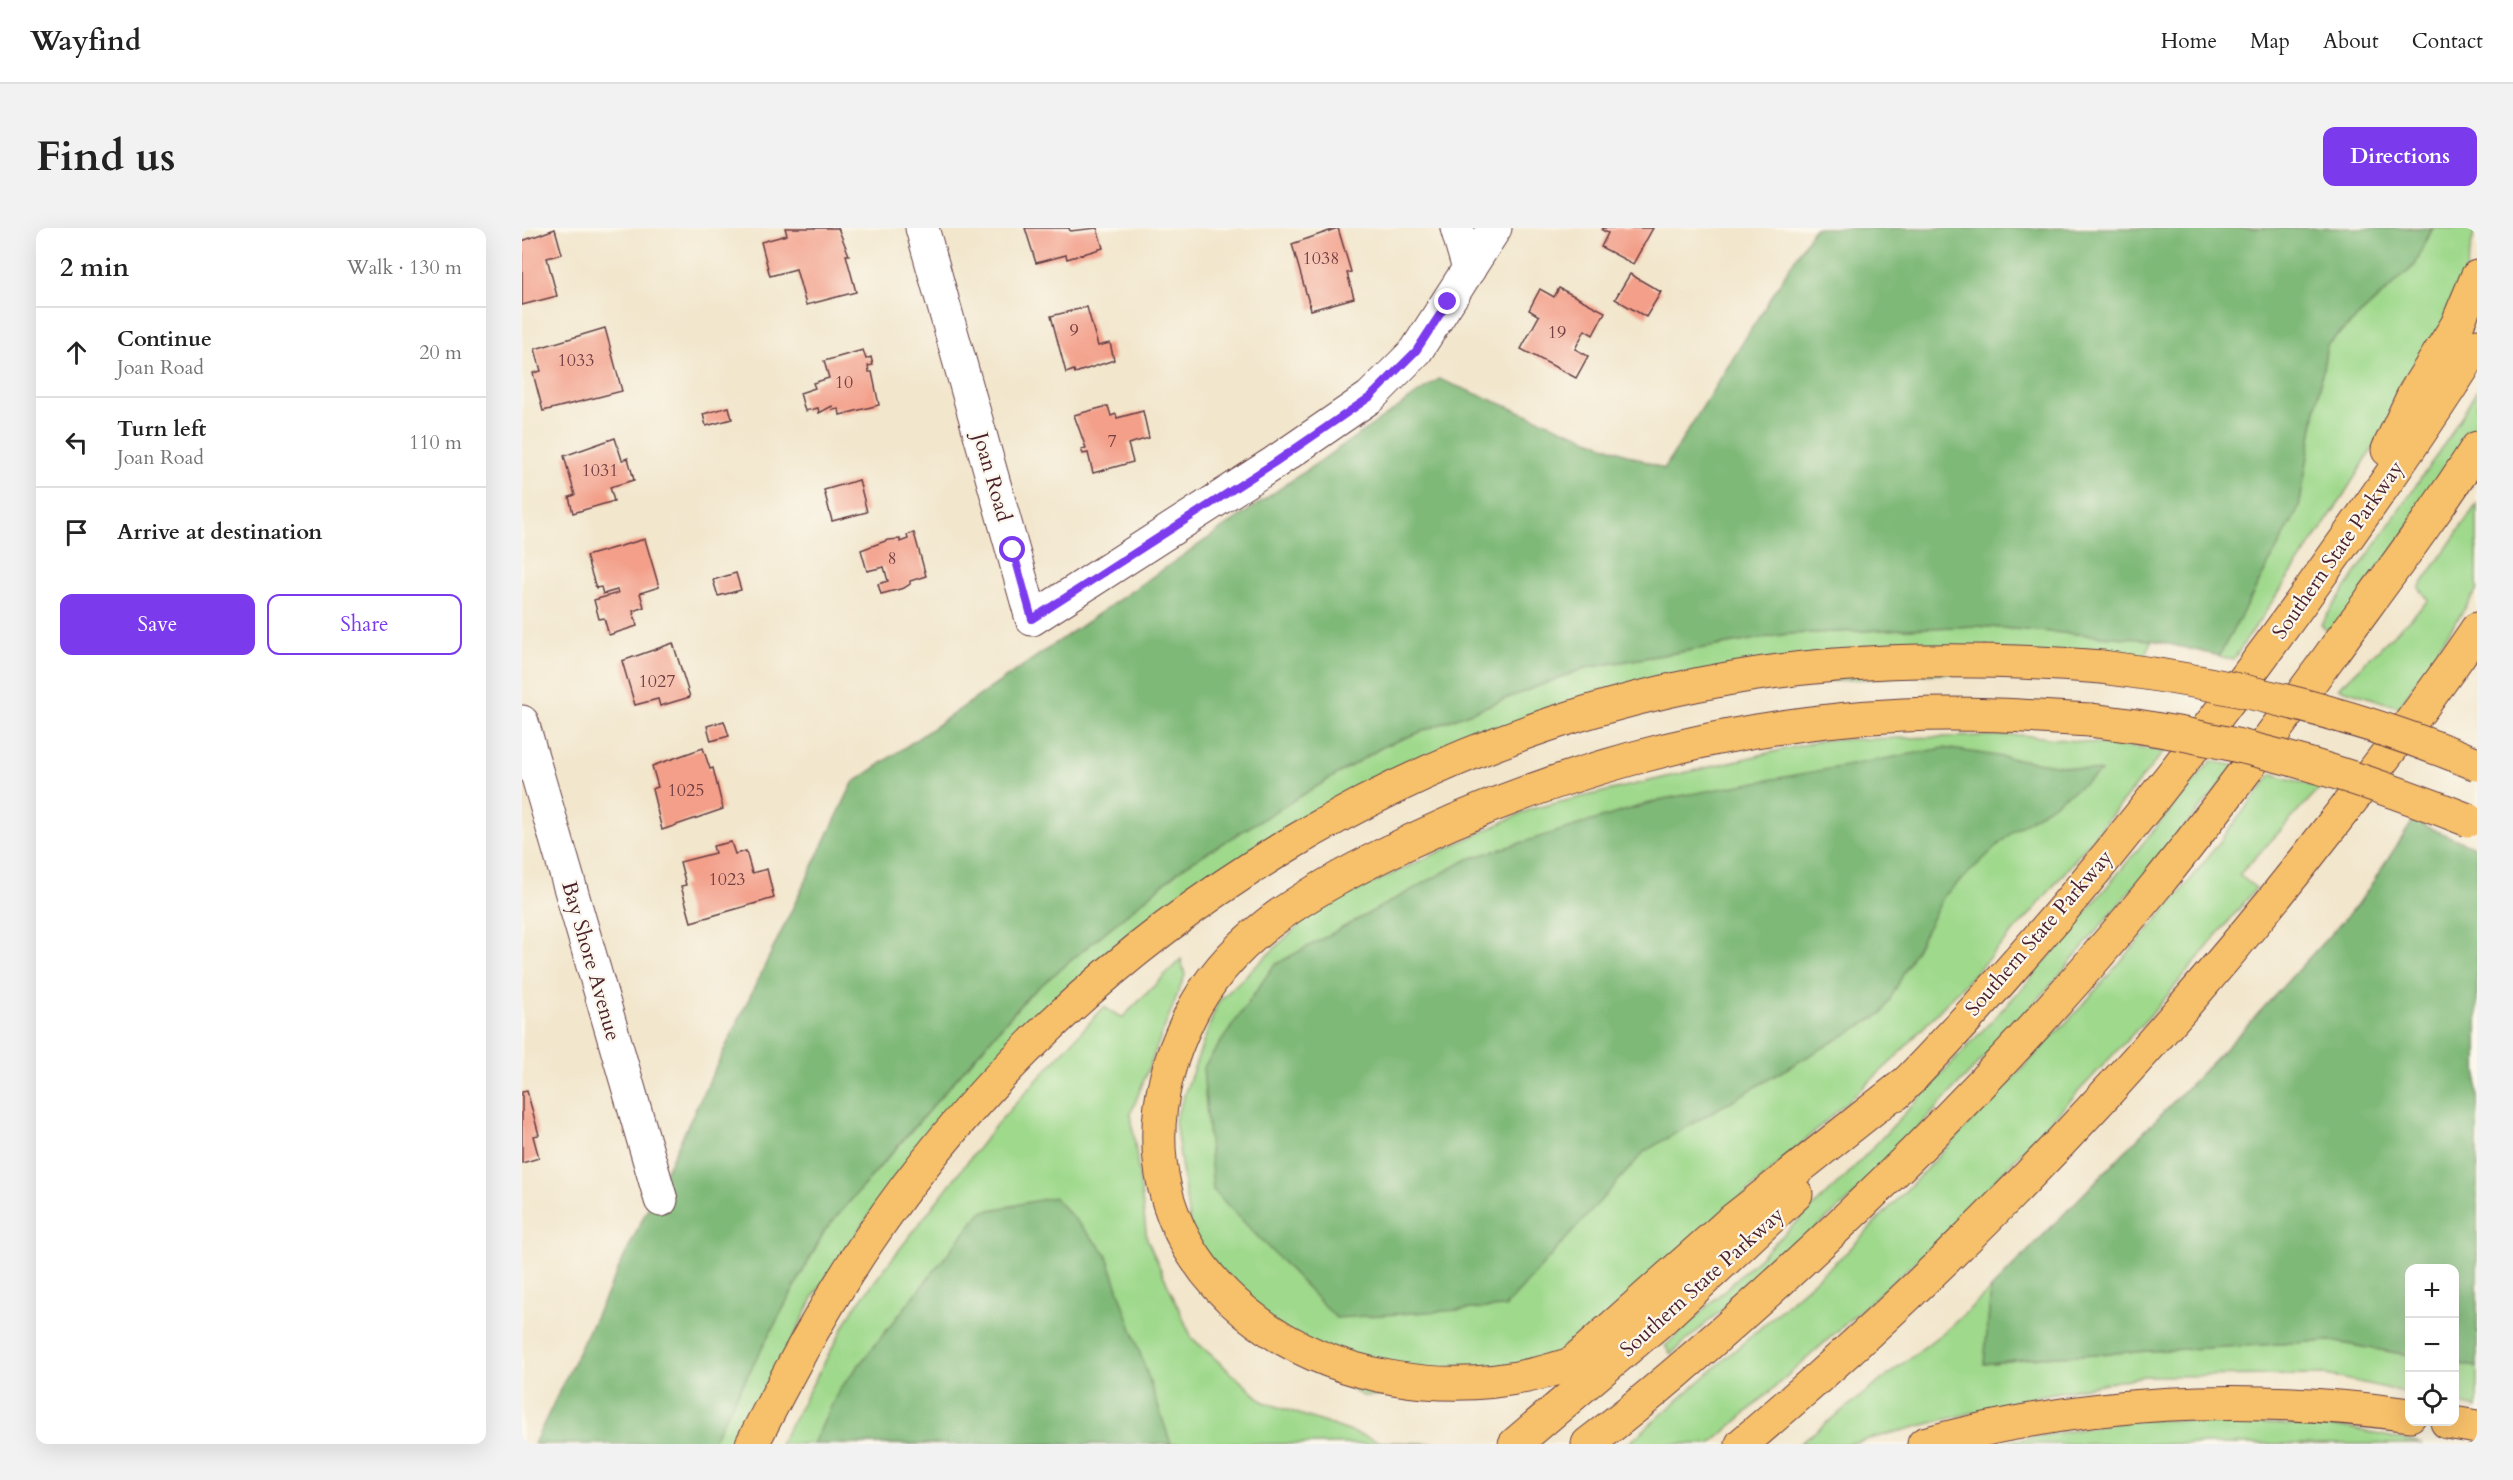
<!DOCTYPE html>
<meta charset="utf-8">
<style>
:root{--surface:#fff;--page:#f2f2f2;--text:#222;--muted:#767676;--line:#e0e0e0;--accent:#7c3aed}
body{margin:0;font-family:Cardo,serif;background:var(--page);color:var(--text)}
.controls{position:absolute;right:18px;bottom:18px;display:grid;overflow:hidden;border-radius:12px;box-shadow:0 6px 24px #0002}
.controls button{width:54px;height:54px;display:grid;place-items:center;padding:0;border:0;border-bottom:2px solid var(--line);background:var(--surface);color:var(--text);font:30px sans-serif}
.stop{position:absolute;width:18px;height:18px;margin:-14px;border:4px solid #7c3aed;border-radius:50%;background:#fff}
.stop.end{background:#7c3aed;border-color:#fff;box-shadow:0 2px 6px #0008}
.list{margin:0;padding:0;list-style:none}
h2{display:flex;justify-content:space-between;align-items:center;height:78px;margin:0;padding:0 24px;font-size:26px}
h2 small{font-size:20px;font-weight:400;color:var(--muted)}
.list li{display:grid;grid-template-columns:39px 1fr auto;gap:18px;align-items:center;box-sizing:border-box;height:90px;padding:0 24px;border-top:2px solid var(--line)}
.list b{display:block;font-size:22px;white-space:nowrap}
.list p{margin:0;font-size:20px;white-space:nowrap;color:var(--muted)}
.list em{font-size:20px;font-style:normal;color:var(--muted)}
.actions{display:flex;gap:12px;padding:18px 24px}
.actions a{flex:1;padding:14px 0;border:2px solid var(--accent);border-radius:12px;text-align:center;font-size:21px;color:var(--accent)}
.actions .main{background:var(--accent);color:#fff}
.icon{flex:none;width:33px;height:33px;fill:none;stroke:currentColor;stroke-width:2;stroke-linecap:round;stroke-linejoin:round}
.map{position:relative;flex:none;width:1955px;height:1216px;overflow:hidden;border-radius:12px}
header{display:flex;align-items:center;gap:36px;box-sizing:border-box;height:84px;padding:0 30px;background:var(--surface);border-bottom:2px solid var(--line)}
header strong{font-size:28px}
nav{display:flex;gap:33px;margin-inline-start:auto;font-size:21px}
.intro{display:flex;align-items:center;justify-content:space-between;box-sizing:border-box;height:144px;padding:0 36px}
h1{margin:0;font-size:42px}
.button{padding:15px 27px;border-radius:12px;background:var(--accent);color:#fff;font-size:21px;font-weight:700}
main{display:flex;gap:36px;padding:0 36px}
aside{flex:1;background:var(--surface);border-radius:12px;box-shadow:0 6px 24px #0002}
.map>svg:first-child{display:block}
.green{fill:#9fd98c;stroke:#747c5c;stroke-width:1.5}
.forest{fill:#7fb978;stroke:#646c52;stroke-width:1.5}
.building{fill:#f39f89}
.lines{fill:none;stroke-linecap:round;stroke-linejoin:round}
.minor-casing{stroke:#633d43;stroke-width:35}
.motorway-casing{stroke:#633d43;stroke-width:35}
.minor{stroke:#fff;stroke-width:33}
.motorway{stroke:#f7c06b;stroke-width:33}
.motorway-bridge-casing{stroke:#633d43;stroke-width:35;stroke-linecap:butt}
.motorway-bridge{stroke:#f7c06b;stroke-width:33}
.route{stroke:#7c3aed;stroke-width:8}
.labels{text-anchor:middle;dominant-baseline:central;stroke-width:4.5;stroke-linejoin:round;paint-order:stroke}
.number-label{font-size:18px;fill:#743f42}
.street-label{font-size:21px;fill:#4a1f2b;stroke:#fbf7ec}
</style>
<header>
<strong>Wayfind</strong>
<nav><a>Home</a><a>Map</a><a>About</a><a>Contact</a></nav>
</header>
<div class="intro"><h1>Find us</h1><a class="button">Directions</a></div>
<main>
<aside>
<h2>2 min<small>Walk · 130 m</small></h2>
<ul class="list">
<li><svg class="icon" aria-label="ahead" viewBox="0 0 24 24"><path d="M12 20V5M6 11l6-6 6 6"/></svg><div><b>Continue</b><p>Joan Road</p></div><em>20 m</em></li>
<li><svg class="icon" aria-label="left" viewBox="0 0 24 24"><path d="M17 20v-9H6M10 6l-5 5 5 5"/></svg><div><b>Turn left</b><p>Joan Road</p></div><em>110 m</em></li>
<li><svg class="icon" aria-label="arrive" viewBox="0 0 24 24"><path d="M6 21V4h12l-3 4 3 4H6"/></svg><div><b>Arrive at destination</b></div></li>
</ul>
<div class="actions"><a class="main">Save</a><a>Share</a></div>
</aside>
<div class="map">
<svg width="1955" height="1216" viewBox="0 0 1955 1216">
<rect width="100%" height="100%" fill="#fbf7ec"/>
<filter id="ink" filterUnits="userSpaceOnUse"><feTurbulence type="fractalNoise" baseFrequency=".0167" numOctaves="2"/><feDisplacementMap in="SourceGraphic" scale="12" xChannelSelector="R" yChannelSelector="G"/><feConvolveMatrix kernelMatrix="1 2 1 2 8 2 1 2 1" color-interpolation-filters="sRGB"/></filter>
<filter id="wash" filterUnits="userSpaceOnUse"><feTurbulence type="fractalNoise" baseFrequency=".008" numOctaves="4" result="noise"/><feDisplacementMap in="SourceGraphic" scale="24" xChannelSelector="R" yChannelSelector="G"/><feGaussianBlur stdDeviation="1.35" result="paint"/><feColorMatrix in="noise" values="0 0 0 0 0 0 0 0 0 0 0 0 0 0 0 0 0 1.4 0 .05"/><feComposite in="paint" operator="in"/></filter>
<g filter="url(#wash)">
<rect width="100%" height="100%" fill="#f2e6cc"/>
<g class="green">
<path d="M1911 0H1953L1935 86 1814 279 1711 432 1697 428 1777 280 1805 117 1893 37Z"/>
<path d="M1955 162V204L1811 411 1799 396 1925 212Z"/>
<path d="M1955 276V362L1877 479 1817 460 1907 372 1897 360Z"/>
<path d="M1455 398 1630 412 1622 432 1061 470 663 668 514 789 376 945 292 1068 219 1216H189L303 1002 506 768 664 637 862 518 1063 440 1265 406Z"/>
<path d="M1500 507 1642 523 1511 683 1369 834 1038 1135 971 1164 841 1168 733 1113 670 1013 653 892 696 774 793 682 1009 581 1302 512Z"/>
<path d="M1689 533 1714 538 1522 765 1337 963 1149 1126 1143 1118 1324 948 1507 753Z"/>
<path d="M1750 546 1798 560 1717 647 1734 660 1635 780 1414 1015 1189 1216H1106L1326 1023 1559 779 1659 664Z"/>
<path d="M659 731 663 747 609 885 625 1011 670 1110 742 1174 859 1214 932 1216H258L332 1080 474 897 582 779 600 790Z"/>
<path d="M1469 1061 1463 1136 1518 1129 1808 1113 1887 1127V1165L1804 1147 1622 1148 1516 1168 1327 1216H1277L1428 1099Z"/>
<path d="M1933 1135 1955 1139V1180L1933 1175Z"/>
<path d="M1618 1191 1822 1199 1901 1216H1471Z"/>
</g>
<g class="forest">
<path d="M1292 0H1910L1893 37 1805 117 1777 280 1697 428 1630 412 1455 398 1265 406 1063 440 862 518 664 637 506 768 303 1002 189 1216H12L331 555 917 151 1142 241Z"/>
<path d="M1422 520 1579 544 1490 604 1422 668 1361 785 1123 923 983 1079 814 1090 691 962 681 840 752 737 946 631 1141 571Z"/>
<path d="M1891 593 1955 620V1139L1933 1135 1932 1040H1888L1887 1127 1808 1113 1518 1129 1462 1136 1469 1061 1723 800 1837 675Z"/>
<path d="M532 969 584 1025 649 1216H291L317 1162 459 984Z"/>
</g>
<g id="blocks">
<g class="building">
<path d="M263 0H316L327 27H324L334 64 284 77 274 41 248 48 239 14 265 7Z"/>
<path d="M503 0H547L548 3 575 0 581 20 545 31 544 27 514 35Z"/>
<path d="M816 0 829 44 825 45 832 70 789 82 770 16Z"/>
<path d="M1081 0H1131L1111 36 1079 19 1086 5 1080 2Z"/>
<path d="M33 1 40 26 25 30 35 68 0 77V13Z"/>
<path d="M1108 46 1139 64 1124 89 1093 71Z"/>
<path d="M1037 60 1083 84 1071 107 1063 102 1053 121 1066 128 1054 150 999 121 1017 88 1007 82 1018 61 1032 69Z"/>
<path d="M565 79 576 118 588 115 592 132 553 145 552 142 544 145 529 88Z"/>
<path d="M83 100 100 163 21 183 11 145 19 143 13 121Z"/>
<path d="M341 122 344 131 349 129 351 137 346 138 347 144H350L357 177 318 187 317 181 311 182 310 178 297 185 296 180 283 183 278 165 293 160 291 155 307 150 302 133Z"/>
<path d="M586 178 589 188 594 186 595 190 621 183 627 210 606 216 611 234 571 245 566 225 561 226 559 221 564 220 552 187Z"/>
<path d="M207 179 210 191 184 198 181 186Z"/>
<path d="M93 210 100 232 106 230 112 252 88 259 92 273 51 285 47 269 53 267 42 228Z"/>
<path d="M337 252 345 284 310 293 302 262Z"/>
<path d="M392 305 404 348 388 353V356L382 360 359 366 356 356 366 353 362 339 345 343 339 322 366 312 378 311V314L386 311 385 307Z"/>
<path d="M123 311 137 359 118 365 122 379 111 383 115 398 87 407 82 390 77 391 72 372 96 365 95 362 81 366 79 359 74 360 64 328Z"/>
<path d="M214 345 219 362 196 368 191 352Z"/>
<path d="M151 415 168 469 138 478 136 471 113 477 100 433Z"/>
<path d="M202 493 207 508 189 513 185 498Z"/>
<path d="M181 520 188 541 191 540 201 581 140 602 130 561 136 559 130 538Z"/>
<path d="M209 614 213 626 224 623 230 645 245 641 252 670 169 694 159 658 164 657 158 634 193 625 191 618Z"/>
<path d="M5 863 17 907 11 908 17 930 0 935V864Z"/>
</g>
</g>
</g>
<g filter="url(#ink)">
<use href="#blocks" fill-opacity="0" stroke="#633d43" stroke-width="1.5"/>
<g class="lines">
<defs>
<g id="minor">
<path d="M400 0 510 391 752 235 848 169 894 123 973 0"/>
<path d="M935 0 947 41"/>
<path d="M0 494 139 972"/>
</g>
<g id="motorway">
<path d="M1866 222 1893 164 1935 97 1955 49"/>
<path d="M1389 851 1206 996 1049 1136C813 1216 546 1035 667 790 704 713 778 669 851 632 1015 547 1196 496 1381 487 1443 484 1506 488 1568 492"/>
<path d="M1374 866C1531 704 1672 526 1802 342 1855 268 1907 194 1955 117"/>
<path d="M1925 1194 1955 1199"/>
<path d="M230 1216C266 1146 302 1078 346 1013 560 694 928 469 1313 437 1402 430 1491 432 1580 439"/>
<path d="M993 1216 1138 1093 1274 966"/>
<path d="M1066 1216C1127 1170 1184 1119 1241 1068 1380 942 1513 806 1632 660 1693 585 1750 507 1807 429 1857 360 1909 292 1955 220"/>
<path d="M1220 1216C1438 1031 1632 827 1807 601 1858 536 1909 470 1955 401"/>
<path d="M1402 1216C1564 1172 1721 1164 1888 1187"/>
</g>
</defs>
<use href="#minor" class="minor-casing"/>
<use href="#motorway" class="motorway-casing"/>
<use href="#minor" class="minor"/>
<use href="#motorway" class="motorway"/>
<defs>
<g id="motorway-bridge">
<path d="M1580 439C1710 455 1834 486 1955 536"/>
<path d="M1568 492C1702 507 1821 542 1946 592"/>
</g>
</defs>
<use href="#motorway-bridge" class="motorway-bridge-casing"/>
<use href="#motorway-bridge" class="motorway-bridge"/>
</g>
</g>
<g class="lines" filter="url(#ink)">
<path class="route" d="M491 322 510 391 752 235 848 169 894 123 926 74"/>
</g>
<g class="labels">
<g class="number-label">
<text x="799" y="30">1038</text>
<text x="552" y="102">9</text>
<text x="1035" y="104">19</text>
<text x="54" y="132">1033</text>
<text x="322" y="154">10</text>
<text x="590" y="213">7</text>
<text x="78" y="242">1031</text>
<text x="370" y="330">8</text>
<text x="135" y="453">1027</text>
<text x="164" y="562">1025</text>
<text x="205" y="651">1023</text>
</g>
<g class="street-label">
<text transform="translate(470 249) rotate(74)">Joan Road</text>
<text transform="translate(1816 322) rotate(-55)">Southern State Parkway</text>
<text transform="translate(1517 705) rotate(-49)">Southern State Parkway</text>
<text transform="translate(69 733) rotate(74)">Bay Shore Avenue</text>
<text transform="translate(1180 1054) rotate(-42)">Southern State Parkway</text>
</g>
</g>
</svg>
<div class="controls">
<button>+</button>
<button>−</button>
<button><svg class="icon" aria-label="locate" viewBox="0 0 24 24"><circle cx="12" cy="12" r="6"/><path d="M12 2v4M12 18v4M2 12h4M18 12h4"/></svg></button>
</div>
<div class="stop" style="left:491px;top:322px"></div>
<div class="stop end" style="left:926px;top:74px"></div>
</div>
</main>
